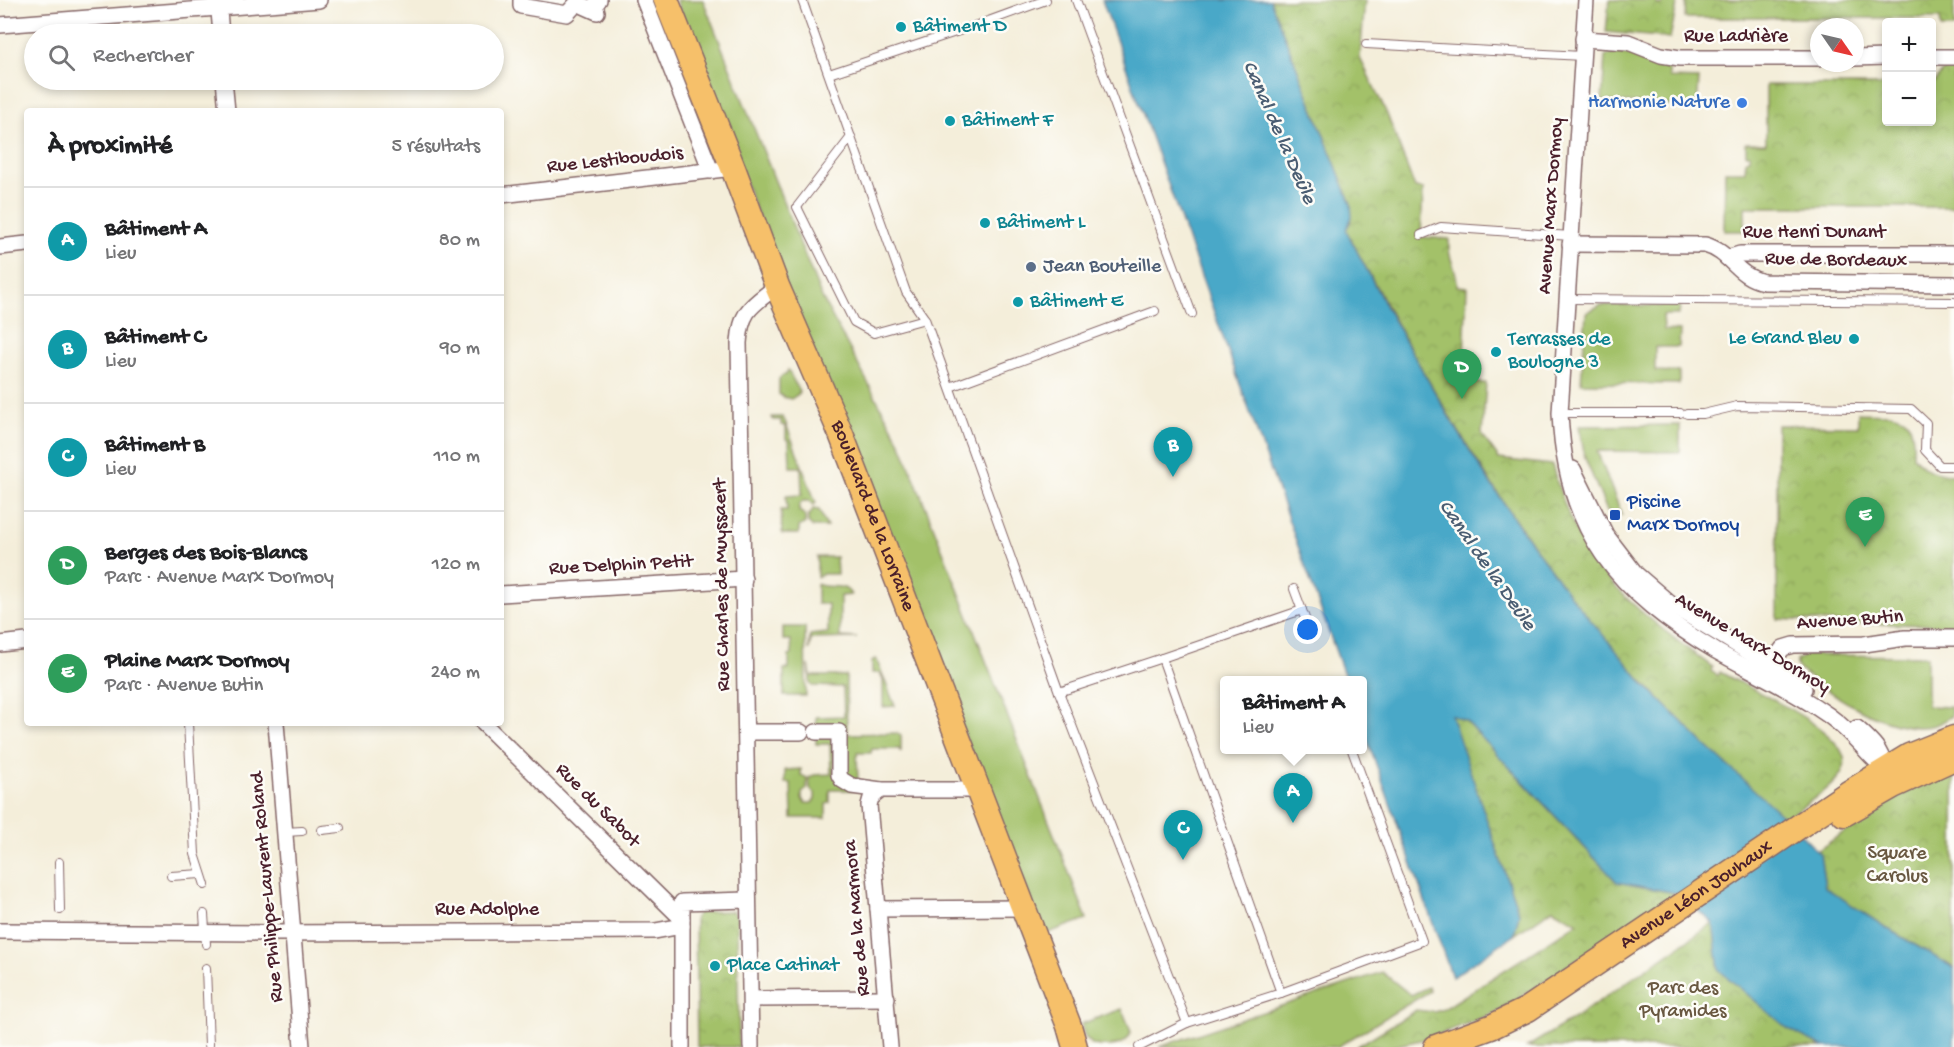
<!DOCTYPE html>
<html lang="fr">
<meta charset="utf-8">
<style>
:root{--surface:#fff;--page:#f2f2f2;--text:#202124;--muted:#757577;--line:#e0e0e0;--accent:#ea580c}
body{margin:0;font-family:"Gochi Hand",sans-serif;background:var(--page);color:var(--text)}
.controls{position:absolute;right:18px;top:18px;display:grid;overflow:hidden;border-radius:6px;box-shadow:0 3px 9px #0003}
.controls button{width:54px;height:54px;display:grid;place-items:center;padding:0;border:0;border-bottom:2px solid var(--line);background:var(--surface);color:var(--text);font:30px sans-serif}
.compass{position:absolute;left:1810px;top:18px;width:54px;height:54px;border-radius:50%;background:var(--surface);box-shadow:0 3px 9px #0003;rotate:124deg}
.you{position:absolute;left:1308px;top:630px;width:21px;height:21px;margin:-15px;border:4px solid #fff;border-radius:50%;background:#1a73e8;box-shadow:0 0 0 9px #1a73e833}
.badge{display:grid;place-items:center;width:39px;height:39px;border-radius:50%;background:var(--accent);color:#fff;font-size:20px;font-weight:700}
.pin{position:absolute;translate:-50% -50px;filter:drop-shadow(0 2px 3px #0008)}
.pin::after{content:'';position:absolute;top:32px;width:21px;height:18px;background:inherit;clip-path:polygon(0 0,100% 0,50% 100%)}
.popup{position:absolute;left:1220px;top:676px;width:147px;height:78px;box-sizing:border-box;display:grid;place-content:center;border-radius:6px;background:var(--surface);filter:drop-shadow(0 2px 4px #0005);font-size:20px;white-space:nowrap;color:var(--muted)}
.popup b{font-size:22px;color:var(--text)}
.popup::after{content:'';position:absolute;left:50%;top:100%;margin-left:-12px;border:12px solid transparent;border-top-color:var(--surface)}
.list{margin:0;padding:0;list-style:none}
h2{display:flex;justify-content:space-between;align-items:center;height:78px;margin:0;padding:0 24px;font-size:26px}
h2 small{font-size:20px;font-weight:400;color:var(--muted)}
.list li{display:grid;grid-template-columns:39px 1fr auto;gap:18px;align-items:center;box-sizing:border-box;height:108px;padding:0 24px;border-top:2px solid var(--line)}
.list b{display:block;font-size:22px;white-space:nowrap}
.list p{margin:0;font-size:20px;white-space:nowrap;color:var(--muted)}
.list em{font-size:20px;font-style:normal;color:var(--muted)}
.icon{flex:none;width:33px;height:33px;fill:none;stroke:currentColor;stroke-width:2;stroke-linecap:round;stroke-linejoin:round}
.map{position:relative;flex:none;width:1954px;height:1047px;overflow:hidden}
.search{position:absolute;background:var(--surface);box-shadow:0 3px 9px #0003;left:24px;top:24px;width:480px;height:66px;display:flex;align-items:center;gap:15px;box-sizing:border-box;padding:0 21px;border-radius:33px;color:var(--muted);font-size:22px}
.panel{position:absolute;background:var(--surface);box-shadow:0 3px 9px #0003;left:24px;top:108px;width:480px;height:618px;border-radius:6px}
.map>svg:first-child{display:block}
.grass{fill:#a3c169;stroke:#76704a;stroke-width:1.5}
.park{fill:url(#park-crowns);stroke:#76704a;stroke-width:1.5}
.water{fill:#4aa8c8;stroke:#4a647a;stroke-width:1.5}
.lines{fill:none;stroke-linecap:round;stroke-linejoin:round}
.lane-casing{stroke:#866768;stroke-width:10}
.street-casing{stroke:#866768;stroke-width:18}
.primary-casing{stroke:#866768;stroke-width:27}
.lane{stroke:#fff;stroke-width:8}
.street{stroke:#fff;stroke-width:15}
.primary{stroke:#f6c06b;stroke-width:24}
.culture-dot{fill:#0f9aa8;stroke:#fdfcf7;stroke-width:2}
.shop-dot{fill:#3f7fe0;stroke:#fdfcf7;stroke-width:2}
.service-dot{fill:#5c6f8a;stroke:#fdfcf7;stroke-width:2}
.transit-dot{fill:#1a4fb4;stroke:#fdfcf7;stroke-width:2}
.labels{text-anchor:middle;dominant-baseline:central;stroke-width:5;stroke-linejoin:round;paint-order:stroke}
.culture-label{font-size:20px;fill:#0d838f;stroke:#fdfcf7;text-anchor:start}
.street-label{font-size:20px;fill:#4a1f2b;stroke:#fdfcf7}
.shop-label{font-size:20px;fill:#366cbe;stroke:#fdfcf7;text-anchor:end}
.service-label{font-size:20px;fill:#4e5e75;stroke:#fdfcf7;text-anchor:start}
.transit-label{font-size:20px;fill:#164399;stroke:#fdfcf7;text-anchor:start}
.park-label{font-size:20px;fill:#695841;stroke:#fdfcf7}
.water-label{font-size:21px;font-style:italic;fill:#4a5d72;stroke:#fdfcf7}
</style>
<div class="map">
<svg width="1954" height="1047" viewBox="0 0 1954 1047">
<defs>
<pattern id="park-crowns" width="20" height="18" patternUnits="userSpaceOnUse" patternTransform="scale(1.5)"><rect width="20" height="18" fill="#a3c169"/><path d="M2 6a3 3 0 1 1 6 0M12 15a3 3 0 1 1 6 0" fill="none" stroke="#8ea55b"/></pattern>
</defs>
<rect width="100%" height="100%" fill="#fdfcf7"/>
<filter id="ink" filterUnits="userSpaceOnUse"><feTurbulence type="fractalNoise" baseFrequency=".0167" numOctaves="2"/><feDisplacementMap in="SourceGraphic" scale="12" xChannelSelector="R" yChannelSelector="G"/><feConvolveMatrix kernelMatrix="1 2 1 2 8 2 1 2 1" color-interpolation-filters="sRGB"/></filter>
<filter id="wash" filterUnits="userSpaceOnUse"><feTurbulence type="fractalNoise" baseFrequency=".008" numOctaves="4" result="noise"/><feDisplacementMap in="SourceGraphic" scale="24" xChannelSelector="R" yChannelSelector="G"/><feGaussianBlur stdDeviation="1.35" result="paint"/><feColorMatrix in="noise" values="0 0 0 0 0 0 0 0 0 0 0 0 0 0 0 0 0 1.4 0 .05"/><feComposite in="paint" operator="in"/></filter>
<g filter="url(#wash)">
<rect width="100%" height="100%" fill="#f4eeda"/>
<g class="grass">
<path d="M676 0H703L821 296 901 444 1087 919 1048 933 1042 928 790 300Z"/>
<path d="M1616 53 1632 55 1669 67V78L1699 79 1697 107 1602 101 1605 56Z"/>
<path d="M1600 305 1680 306 1679 315H1663L1664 330 1680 331 1679 347H1655V371L1679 372V384L1581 383 1586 313Z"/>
<path d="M788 370 800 393 791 399 783 397 779 394V379L783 375H786Z"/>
<path d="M772 417H782L785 421 816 503 813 505 809 501H803L799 505V511L805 515V523L799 527V534H782L781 510H787L786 496 802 495 801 467H790L789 440 786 439V426L781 425V420H773Z"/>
<path d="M1680 425V452L1597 451 1622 515 1607 511 1585 458 1579 426Z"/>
<path d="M813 509 819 510 827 527H812L808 523V515H810Z"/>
<path d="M817 557H836L837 574H823L817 577Z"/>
<path d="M817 584C828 590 844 581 851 595L840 596V637L857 638 811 639 809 650 810 635 828 633V604H817Z"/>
<path d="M783 627H805L806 696H784V669H789V656L792 655 791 640H783Z"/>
<path d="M1806 655 1927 656V706L1951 707V716C1946 719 1940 723 1935 725 1893 736 1832 696 1801 671L1797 666V661Z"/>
<path d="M875 659 877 661 895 706 883 707V679L880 673H872V661Z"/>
<path d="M809 665 811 676H846L847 730 843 728V724H834L832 726 816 729V717L844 716 843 687 812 686 810 683Z"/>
<path d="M897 733 901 736V753L899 749H872L871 753H857L858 783 846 777 845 734Z"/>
<path d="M826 735 833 740 834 773 860 790H830V803L826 804V818H792L791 783H785V770L801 769V775L807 778V789L802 793V799L805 803H812L815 799V793L810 789 809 778 814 775 831 774 830 744H816V736Z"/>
<path d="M1382 972 1411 995 1428 987 1430 991 1337 1047H1159Z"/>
<path d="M1122 1009 1131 1032C1127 1047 1107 1047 1093 1045L1085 1037 1081 1024Z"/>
</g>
<g class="park">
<path d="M1270 0H1365L1360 58 1387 114 1415 188 1423 189 1421 237 1449 239C1447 262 1458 267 1457 286L1467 287 1463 382 1486 383 1482 435 1499 459 1552 465C1559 490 1567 515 1580 539 1608 592 1665 631 1712 667L1711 671 1718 676 1720 672C1745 687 1854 732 1844 767 1838 787 1801 806 1785 818 1708 751 1633 678 1571 597 1483 482 1413 357 1346 230L1351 221V204Z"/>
<path d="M1609 0H1655L1658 5 1670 0H1678L1670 38 1606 32Z"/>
<path d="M1686 0H1954V28H1941L1940 18H1685Z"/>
<path d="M1947 65H1954V207H1745V231H1724L1725 171H1745L1746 160 1750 159V154H1746V143H1766V85H1886V122H1932V85Z"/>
<path d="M1858 413C1897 415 1916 407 1913 456 1926 471 1934 474 1954 475V625L1868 624 1777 619V425L1858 426Z"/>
<path d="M1450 714 1466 721 1617 882 1676 893 1500 1011 1429 1038 1390 1047H1356L1416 1010 1434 1012 1444 1009 1578 923 1553 909 1514 935 1519 914Z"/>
<path d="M1954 774V968L1888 929 1825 887 1820 855 1817 851C1859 822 1903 786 1954 774Z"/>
<path d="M732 911 737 917 739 1047H697L695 918 699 912Z"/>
<path d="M1713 923 1719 970 1787 1028 1823 1047H1527L1573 1019Z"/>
</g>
<path class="water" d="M1102 0H1270L1351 204 1352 217 1346 230 1386 307 1448 415 1485 475 1524 533 1572 598 1645 685 1704 744 1785 818 1820 854 1825 887 1888 929 1954 968V1047H1823L1787 1028 1719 970 1713 923 1676 893 1617 882 1466 721 1451 715 1519 914 1514 935 1452 977 1362 725V680H1346Z"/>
</g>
<g filter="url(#ink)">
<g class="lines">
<defs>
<g id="lane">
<path d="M802 0 906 292 925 319 1059 692 1187 1023 1139 1047"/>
<path d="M1076 0 1192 314"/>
<path d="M1366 44 1582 56"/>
<path d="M829 74 983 23 1046 0"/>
<path d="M851 137 797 207 854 322 874 333 925 319"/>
<path d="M1421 235 1441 227 1571 236"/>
<path d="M1567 299 1954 302"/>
<path d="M950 387 1155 311"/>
<path d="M1560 413H1680"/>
<path d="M1687 414H1703L1737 406 1911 409 1926 423 1925 450 1940 466H1954"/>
<path d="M1294 589 1312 637"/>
<path d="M1059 692 1162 658"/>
<path d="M188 723 195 854 205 885"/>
<path d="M322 830 340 828"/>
<path d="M285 832 302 831"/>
<path d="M59 862 60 910"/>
<path d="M171 876 201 874"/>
<path d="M204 914 206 944"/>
<path d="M206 968 209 1045"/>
<path d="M1281 993 1162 658 1302 610"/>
<path d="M1187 1023 1281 993 1422 941 1352 750"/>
</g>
<g id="street">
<path d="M218 0 221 34"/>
<path d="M521 0V6L567 14 577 3 597 12 595 5 599 0"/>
<path d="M644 0 711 171"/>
<path d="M1586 0 1560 413C1565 532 1618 593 1716 651 1750 670 1786 687 1819 709 1832 717 1846 729 1857 741 1867 751 1874 761 1886 769"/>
<path d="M0 25 319 0"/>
<path d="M1583 39 1628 42 1661 55 1680 58H1819"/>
<path d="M1932 57H1954"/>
<path d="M1855 58 1886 57"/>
<path d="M224 80 227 111"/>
<path d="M501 195 733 168"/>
<path d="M1570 244 1705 245C1731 252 1735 276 1764 282L1954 284"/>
<path d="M0 247 27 244"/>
<path d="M1727 258 1740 254H1954"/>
<path d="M1573 469 1606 535 1636 574 1673 606 1770 665 1804 689"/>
<path d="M501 594 744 579"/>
<path d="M0 644 27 641"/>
<path d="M1764 673 1783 648 1793 645 1864 644 1905 638H1954"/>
<path d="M276 723 302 1047"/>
<path d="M483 723 682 919"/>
<path d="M1857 728C1875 744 1879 748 1887 771"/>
<path d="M746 732H801"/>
<path d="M816 732H839V775L842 780 852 786 881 790H979"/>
<path d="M881 790 871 798 869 805 890 1047"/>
<path d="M878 909 1023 908"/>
<path d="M0 931 275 933 655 931 682 926"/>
<path d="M751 999 887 998"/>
<path d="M682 1047V902L747 900"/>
<path d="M751 1047 739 343C741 309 752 306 777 286"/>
</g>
<g id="primary">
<path id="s1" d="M666 0 733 168 777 286 841 434 1069 1026 1075 1047"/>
<path d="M1844 814 1893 786 1954 758"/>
<path id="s2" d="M1436 1047 1491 1027 1528 1009 1850 792 1909 756 1954 738"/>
</g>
</defs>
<use href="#lane" class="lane-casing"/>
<use href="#street" class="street-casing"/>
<use href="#primary" class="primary-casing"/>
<use href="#lane" class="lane"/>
<use href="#street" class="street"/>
<use href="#primary" class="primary"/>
</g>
</g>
<g class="culture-dot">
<circle cx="901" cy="27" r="6"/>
<circle cx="950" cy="121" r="6"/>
<circle cx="985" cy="223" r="6"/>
<circle cx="1018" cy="302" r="6"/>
<circle cx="1854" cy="339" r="6"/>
<circle cx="1496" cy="352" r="6"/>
<circle cx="715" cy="966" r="6"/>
</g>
<circle class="shop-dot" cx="1742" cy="103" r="6"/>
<circle class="service-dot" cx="1031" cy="267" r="6"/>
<rect class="transit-dot" x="1609" y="509" width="12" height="12" rx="3"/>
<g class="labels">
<g class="culture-label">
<text x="913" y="27">Bâtiment D</text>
<text x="962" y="121">Bâtiment F</text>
<text x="997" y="223">Bâtiment L</text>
<text x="1030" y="302">Bâtiment E</text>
<text x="1842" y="339" text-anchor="end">Le Grand Bleu</text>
<text x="1508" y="340">Terrasses de<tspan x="1508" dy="23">Boulogne 3</tspan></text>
<text x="727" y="966">Place Catinat</text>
</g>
<g class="street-label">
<text x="1736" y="37">Rue Ladrière</text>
<text transform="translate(615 161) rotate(-6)">Rue Lestiboudois</text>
<text transform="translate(1552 206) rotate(-86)">Avenue Marx Dormoy</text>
<text x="1814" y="233">Rue Henri Dunant</text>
<text transform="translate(1836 261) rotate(1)">Rue de Bordeaux</text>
<text stroke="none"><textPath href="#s1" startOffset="556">Boulevard de la Lorraine</textPath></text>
<text transform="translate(621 566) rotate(-3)">Rue Delphin Petit</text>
<text transform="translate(723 585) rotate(-91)">Rue Charles de Muyssaert</text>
<text transform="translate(1850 621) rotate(-4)">Avenue Butin</text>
<text transform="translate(1752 644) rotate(31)">Avenue Marx Dormoy</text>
<text transform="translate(597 806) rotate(45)">Rue du Sabot</text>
<text transform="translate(268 887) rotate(-95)">Rue Philippe-Laurent Roland</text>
<text stroke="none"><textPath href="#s2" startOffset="303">Avenue Léon Jouhaux</textPath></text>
<text x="487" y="910">Rue Adolphe</text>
<text transform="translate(858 918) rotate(-95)">Rue de la Marmora</text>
</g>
<g class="shop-label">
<text x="1730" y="103">Harmonie Nature</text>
</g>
<g class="service-label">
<text x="1043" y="267">Jean Bouteille</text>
</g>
<g class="transit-label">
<text x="1627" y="503">Piscine<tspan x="1627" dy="23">Marx Dormoy</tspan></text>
</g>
<g class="park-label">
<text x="1897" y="854">Square<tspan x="1897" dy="23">Carolus</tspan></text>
<text x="1683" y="989">Parc des<tspan x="1683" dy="23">Pyramides</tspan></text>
</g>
<g class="water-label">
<text transform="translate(1278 133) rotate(66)">Canal de la Deûle</text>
<text transform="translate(1486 566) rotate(55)">Canal de la Deûle</text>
</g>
</g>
</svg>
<div class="controls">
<button>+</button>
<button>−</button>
</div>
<svg class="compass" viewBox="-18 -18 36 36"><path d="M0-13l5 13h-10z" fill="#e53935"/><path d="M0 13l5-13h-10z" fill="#757577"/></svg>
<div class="you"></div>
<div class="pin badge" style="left:1293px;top:823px;background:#0f9aa8">A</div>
<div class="popup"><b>Bâtiment A</b>Lieu</div>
<div class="pin badge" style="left:1173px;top:477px;background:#0f9aa8">B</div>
<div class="pin badge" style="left:1183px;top:860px;background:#0f9aa8">C</div>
<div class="pin badge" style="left:1462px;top:399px;background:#2e9e5b">D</div>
<div class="pin badge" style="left:1865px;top:547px;background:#2e9e5b">E</div>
<div class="search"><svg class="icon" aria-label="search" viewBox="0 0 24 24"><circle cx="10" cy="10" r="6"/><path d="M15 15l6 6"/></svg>Rechercher</div>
<section class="panel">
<h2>À proximité<small>5 résultats</small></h2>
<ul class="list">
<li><span class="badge" style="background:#0f9aa8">A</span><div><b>Bâtiment A</b><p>Lieu</p></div><em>80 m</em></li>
<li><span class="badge" style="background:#0f9aa8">B</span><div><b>Bâtiment C</b><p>Lieu</p></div><em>90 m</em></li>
<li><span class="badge" style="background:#0f9aa8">C</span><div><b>Bâtiment B</b><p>Lieu</p></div><em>110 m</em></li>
<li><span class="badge" style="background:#2e9e5b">D</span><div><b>Berges des Bois-Blancs</b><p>Parc · Avenue Marx Dormoy</p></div><em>120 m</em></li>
<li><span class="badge" style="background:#2e9e5b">E</span><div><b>Plaine Marx Dormoy</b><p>Parc · Avenue Butin</p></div><em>240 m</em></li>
</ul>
</section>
</div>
